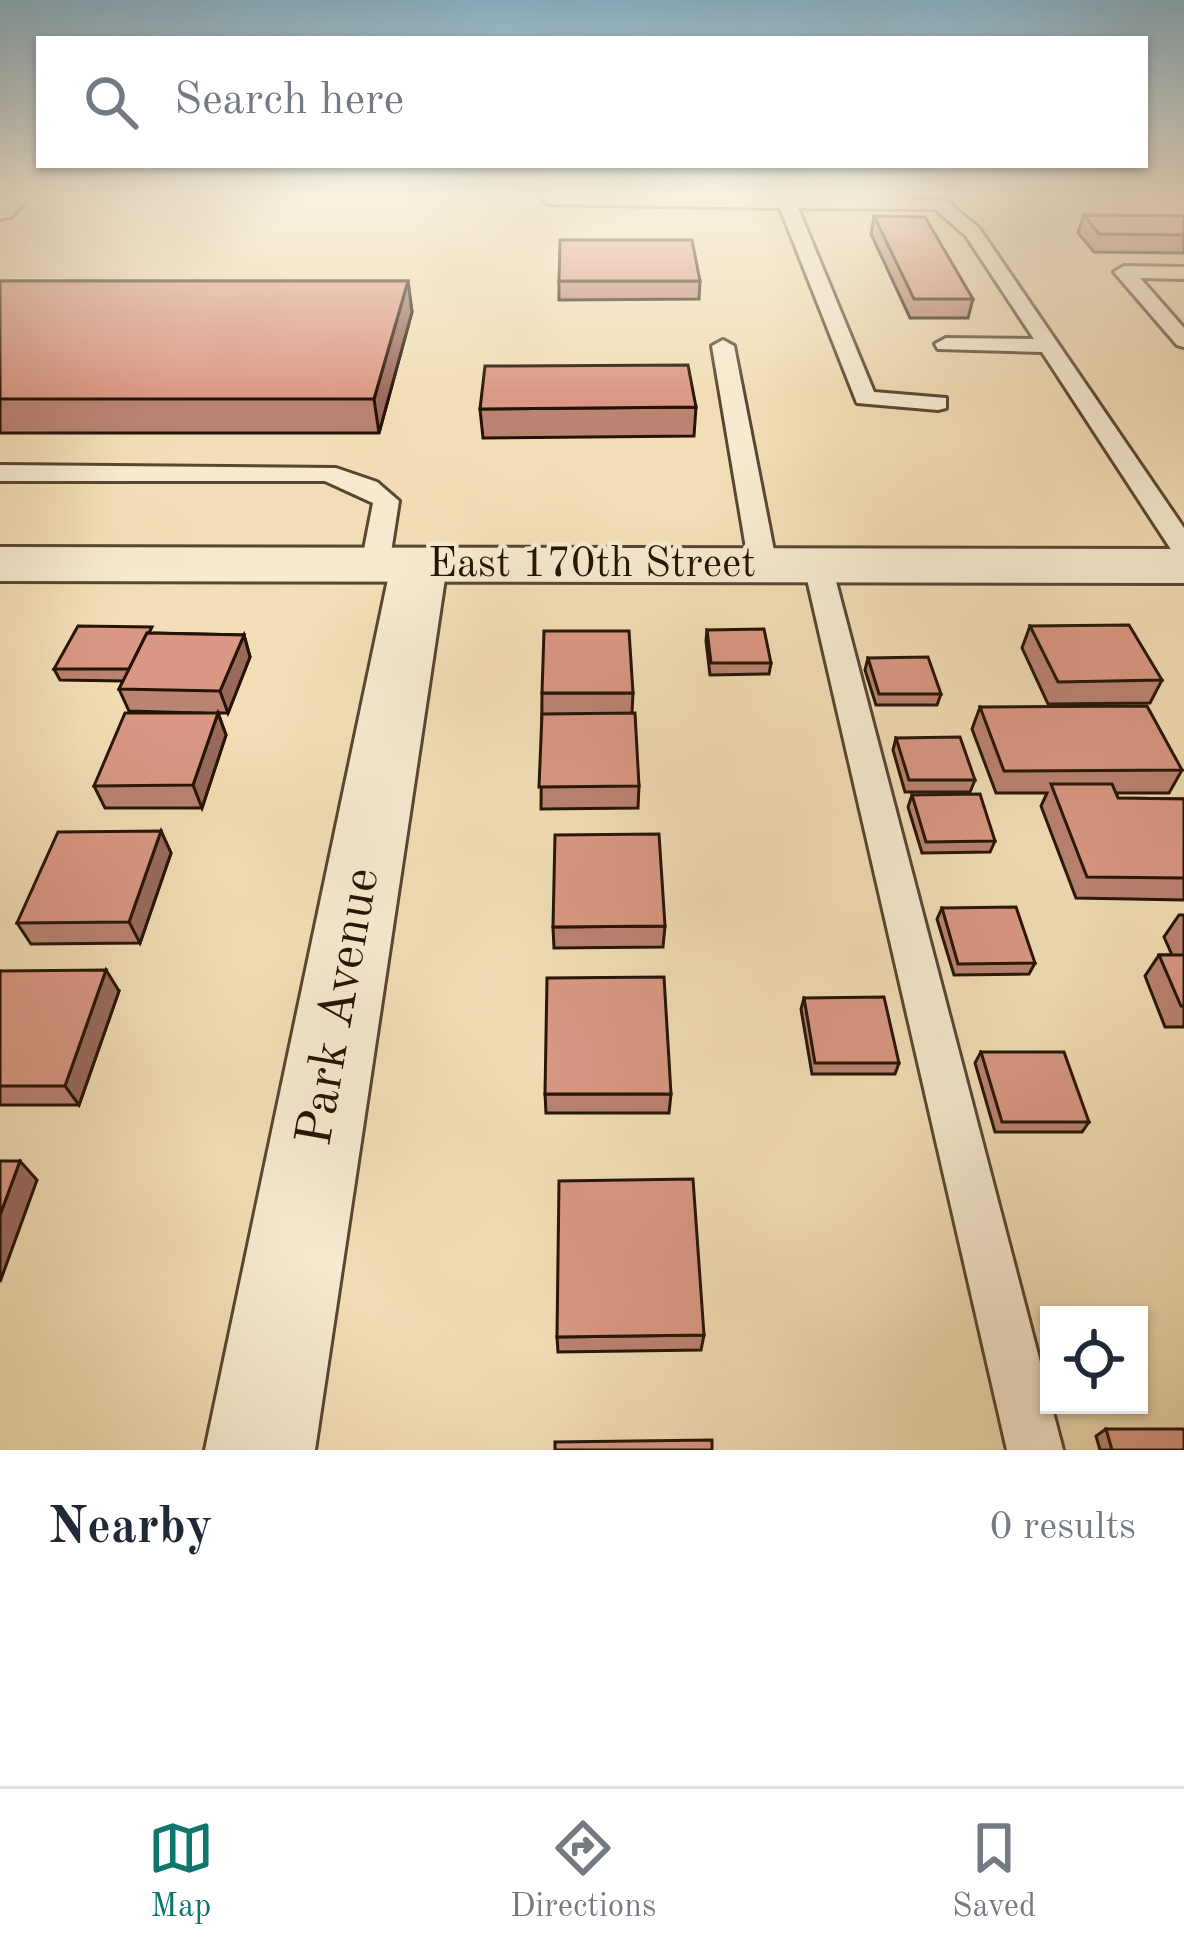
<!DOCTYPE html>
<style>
:root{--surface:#fff;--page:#f6f6f7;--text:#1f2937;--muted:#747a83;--line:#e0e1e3;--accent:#0f766e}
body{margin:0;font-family:"Old Standard TT",serif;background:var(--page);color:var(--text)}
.controls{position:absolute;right:36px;bottom:36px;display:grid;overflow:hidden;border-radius:0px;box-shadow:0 3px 9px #0004}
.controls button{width:108px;height:108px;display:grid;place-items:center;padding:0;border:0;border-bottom:3px solid var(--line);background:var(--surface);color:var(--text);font:60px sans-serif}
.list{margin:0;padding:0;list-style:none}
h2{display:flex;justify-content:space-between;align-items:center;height:156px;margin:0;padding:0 48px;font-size:51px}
h2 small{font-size:39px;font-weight:400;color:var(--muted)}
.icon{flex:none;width:66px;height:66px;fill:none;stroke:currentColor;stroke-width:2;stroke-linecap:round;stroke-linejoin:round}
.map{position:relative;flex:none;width:1184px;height:1450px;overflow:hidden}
.search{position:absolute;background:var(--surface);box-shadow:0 3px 9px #0004;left:36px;right:36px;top:36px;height:132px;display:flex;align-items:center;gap:30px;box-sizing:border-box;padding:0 42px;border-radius:0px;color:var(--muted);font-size:45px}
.sheet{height:336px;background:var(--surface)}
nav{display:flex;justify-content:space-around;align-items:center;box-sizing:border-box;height:168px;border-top:3px solid var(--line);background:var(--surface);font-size:33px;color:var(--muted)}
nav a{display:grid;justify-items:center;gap:6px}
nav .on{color:var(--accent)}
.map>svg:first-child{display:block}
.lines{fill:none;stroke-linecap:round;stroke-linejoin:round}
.service-casing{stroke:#584631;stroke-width:6}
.minor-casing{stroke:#584631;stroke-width:6}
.tertiary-casing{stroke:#584631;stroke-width:6}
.service{fill:#f7ead0;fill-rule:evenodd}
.minor{fill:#f7ead0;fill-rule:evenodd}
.tertiary{fill:#f7ead0;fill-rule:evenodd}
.wall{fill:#bb8372;stroke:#251405;stroke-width:3}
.shaded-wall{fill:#996a5c;stroke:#251405;stroke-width:3}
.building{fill:#da9884;stroke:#251405;stroke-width:3}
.labels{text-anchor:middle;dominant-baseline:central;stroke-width:9;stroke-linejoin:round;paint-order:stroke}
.street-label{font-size:42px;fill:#251405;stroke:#f7ead0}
.near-street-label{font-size:51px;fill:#251405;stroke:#f7ead0}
</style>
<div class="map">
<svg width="1184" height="1450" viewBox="0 0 1184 1450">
<rect width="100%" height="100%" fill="#f2deb6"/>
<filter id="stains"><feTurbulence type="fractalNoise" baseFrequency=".00167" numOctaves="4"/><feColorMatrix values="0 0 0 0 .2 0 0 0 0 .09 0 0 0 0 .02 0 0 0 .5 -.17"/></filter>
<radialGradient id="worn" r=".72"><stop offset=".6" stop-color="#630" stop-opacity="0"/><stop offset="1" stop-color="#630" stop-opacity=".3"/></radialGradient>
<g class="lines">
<defs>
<g id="service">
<path d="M539 194 945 200 979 228 1184 528V556L1174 554 1042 352 938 349 935 344 946 338 1034 339 966 236 935 209 798 208 874 392 946 398V408L938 410 857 403 780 208 547 204Z"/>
<path d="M1184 267V279L1140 278 1184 328V347L1177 345 1114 272 1124 266Z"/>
<path d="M723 340 734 346 777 566 763 574 749 566 712 346Z"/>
<path d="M0 465 336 468 377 482 399 501 389 565 375 573 361 565 373 503 325 481H0Z"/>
<path d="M818 558 832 566 1063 1450H1007L804 566Z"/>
</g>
<g id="minor">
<path d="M0 194H32L12 216 0 219Z"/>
<path d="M419 548 439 553 447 565 315 1450H205L391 565 399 553Z"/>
</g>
<path id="tertiary" d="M0 547 1184 549V583L0 581Z"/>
</defs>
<use href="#service" class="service-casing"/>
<use href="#minor" class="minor-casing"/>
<use href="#tertiary" class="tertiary-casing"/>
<use href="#service" class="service"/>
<use href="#minor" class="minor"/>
<use href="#tertiary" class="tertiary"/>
</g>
<g class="wall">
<path d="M1084 215 1184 216V253L1094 252 1078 233Z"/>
<path d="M874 216 973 299 968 318H910L871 234Z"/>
<path d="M0 281H408L412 312 379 433H0Z"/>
<path d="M559 281H700L699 299 559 300Z"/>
<path d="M696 407 694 436 483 438 480 409Z"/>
<path d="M1030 626 1162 680 1150 703 1048 704 1022 648Z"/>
<path d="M707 630 771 663 769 674 710 675 706 641Z"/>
<path d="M154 633 244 635 250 657 228 713H218L226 735 202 808H105L94 786 201 713 129 711 119 689 123 681 60 680 54 669Z"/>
<path d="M868 658 941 694 937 705H876L865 670Z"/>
<path d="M542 693H633L632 713 639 786 638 808 541 809Z"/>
<path d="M980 707 1182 770 1169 793H1116L1118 798 1184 799V900L1076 898 1041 806 1047 793H996L972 729Z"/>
<path d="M896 738 975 780 970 792H905L893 750Z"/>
<path d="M912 795 995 841 990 852 922 853 908 807Z"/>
<path d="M161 831 171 853 140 943 31 944 17 923Z"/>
<path d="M942 908 1035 963 1029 974 954 975 937 919Z"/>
<path d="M1179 915H1184V1027H1165L1145 976 1159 955H1172L1164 937Z"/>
<path d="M665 926 663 947 554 948 553 927Z"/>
<path d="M0 971 119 991 79 1105H0Z"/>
<path d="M804 998 899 1063 895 1074H812L801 1009Z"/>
<path d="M981 1052 1089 1122 1082 1132H995L975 1063Z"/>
<path d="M545 1094H671L669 1113H546Z"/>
<path d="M704 1335 701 1350 558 1352 557 1337Z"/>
<path d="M1106 1429 1184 1450H1100L1096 1436Z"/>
</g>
<g class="shaded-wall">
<path d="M408 281 412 312 379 433 374 399Z"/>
<path d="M244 635 250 657 228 713 220 691Z"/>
<path d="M218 713 226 735 202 808 193 785Z"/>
<path d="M161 831 171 853 140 943 129 922Z"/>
<path d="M106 970 119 991 79 1105 65 1086Z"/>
<path d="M20 1161 37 1180 0 1282V1215Z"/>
</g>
<g class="building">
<path d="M1084 215 1184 216V235L1099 234Z"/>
<path d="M874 216 925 217 973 299H914Z"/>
<path d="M560 240H692L700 281H559Z"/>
<path d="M0 281H408L374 399H0Z"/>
<path d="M688 365 696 407 480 409 485 366Z"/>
<path d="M1129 625 1162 680 1058 682 1030 626Z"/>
<path d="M78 626 152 627 149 633H147L129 669H54Z"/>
<path d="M764 629 771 663H711L707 630Z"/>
<path d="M544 631H629L633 693H542Z"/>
<path d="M147 633 244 635 220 691 119 689Z"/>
<path d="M928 657 941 694H879L868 658Z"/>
<path d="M1147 706 1182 770 1004 771 980 707Z"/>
<path d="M125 713H218L193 785 94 786Z"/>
<path d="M635 713 639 786 539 787 542 714Z"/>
<path d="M960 737 975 780H909L896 738Z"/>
<path d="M1051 784H1112L1118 798 1184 799V878L1087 877Z"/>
<path d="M980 794 995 841 926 842 912 795Z"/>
<path d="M161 831 129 922 17 923 58 832Z"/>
<path d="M659 834 665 926 553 927 555 835Z"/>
<path d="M1016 907 1035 963 958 964 942 908Z"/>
<path d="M1159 955H1184V1006H1181Z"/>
<path d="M106 970 65 1086H0V971Z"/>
<path d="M664 977 671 1094H545L547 978Z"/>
<path d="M884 997 899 1063H815L804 998Z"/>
<path d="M981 1052H1064L1089 1122H1002Z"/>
<path d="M0 1161H20L0 1215Z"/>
<path d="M693 1179 704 1335 557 1337 559 1181Z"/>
<path d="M1106 1429H1184V1450H1112Z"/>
<path d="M712 1440V1450H555V1442Z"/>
</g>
<linearGradient id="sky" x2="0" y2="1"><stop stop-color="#89b7d0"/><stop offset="0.49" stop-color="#f9f0de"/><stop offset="1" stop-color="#f9f0de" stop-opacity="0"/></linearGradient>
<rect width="1184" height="397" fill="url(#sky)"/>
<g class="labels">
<g class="street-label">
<text x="592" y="565">East 170th Street</text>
</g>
<g class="near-street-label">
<text transform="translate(340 1007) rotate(-80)">Park Avenue</text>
</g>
</g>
<rect width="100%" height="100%" filter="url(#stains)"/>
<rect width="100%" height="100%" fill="url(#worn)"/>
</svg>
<div class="controls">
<button><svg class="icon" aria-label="locate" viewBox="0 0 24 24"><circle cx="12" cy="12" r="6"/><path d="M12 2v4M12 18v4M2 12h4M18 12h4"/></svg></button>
</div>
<div class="search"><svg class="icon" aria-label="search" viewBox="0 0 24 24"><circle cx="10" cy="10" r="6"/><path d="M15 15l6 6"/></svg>Search here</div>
</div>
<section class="sheet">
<h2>Nearby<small>0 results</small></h2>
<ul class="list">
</ul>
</section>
<nav>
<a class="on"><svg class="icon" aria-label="map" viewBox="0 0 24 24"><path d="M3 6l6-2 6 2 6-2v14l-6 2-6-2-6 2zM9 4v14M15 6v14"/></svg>Map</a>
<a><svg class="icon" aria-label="directions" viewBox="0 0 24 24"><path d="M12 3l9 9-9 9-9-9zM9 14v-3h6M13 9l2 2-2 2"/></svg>Directions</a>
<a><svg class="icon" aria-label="saved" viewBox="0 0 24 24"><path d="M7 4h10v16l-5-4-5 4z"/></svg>Saved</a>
</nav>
